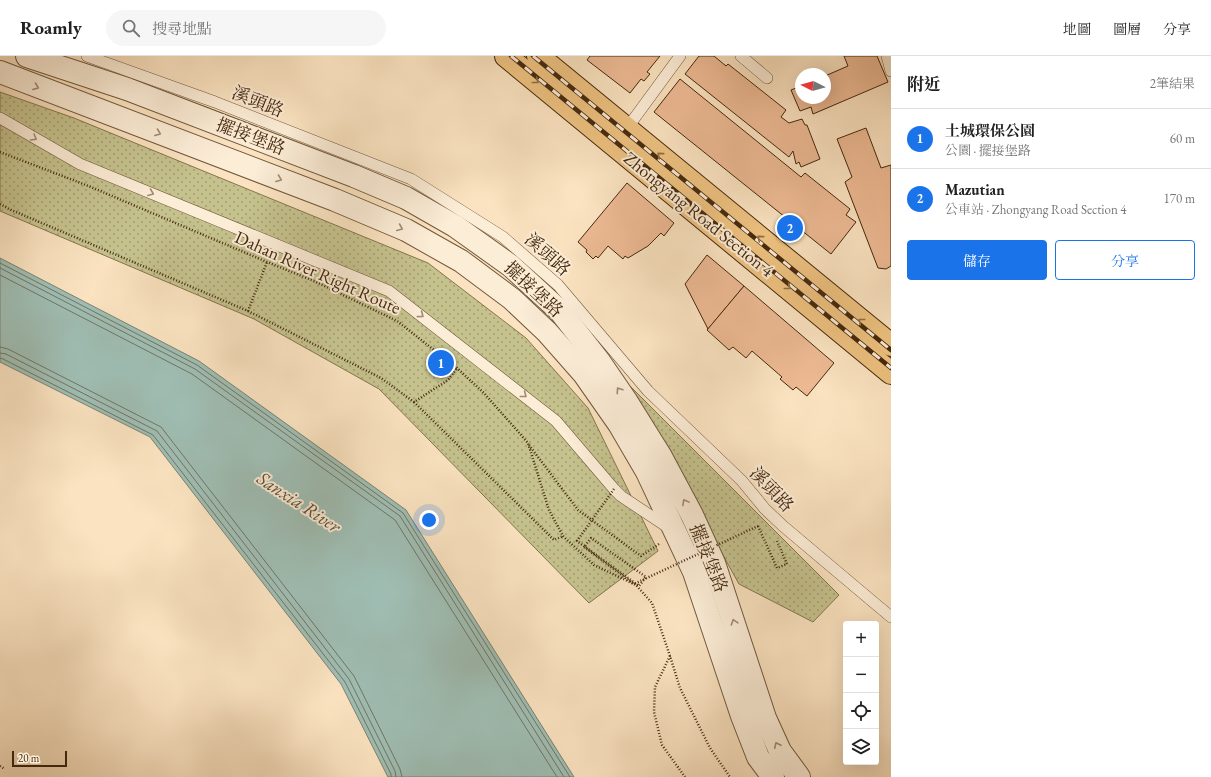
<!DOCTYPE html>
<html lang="zh-TW">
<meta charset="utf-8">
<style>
:root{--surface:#fff;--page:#f6f6f6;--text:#222;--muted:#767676;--line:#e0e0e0;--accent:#1a73e8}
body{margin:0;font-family:"EB Garamond","Noto Serif TC",serif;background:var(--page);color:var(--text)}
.controls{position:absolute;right:12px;bottom:12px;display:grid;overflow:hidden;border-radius:4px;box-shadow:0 4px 16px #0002}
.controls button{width:36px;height:36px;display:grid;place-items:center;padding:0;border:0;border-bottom:1px solid var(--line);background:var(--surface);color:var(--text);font:20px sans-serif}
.compass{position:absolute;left:795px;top:12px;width:36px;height:36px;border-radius:50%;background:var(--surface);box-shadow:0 4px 16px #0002;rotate:276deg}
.scale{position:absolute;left:12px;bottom:10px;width:55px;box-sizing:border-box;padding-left:4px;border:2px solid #45290f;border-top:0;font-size:11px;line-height:14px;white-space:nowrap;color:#45290f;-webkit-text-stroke:3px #fcedd7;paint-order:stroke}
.you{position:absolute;left:429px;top:464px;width:14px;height:14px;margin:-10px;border:3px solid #fff;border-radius:50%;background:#1a73e8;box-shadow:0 0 0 6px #1a73e833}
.badge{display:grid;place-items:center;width:26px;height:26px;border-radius:50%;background:var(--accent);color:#fff;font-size:13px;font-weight:700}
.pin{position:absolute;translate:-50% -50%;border:2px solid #fff;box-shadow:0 1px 4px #0006}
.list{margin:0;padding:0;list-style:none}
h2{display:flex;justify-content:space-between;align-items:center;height:52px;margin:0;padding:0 16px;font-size:17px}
h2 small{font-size:13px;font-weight:400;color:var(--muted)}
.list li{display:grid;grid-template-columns:26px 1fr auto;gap:12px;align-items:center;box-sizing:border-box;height:60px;padding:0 16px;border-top:1px solid var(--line)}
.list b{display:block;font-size:15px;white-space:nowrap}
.list p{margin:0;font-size:13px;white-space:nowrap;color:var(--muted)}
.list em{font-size:13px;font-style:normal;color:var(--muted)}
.actions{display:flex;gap:8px;padding:12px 16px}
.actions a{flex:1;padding:9px 0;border:1px solid var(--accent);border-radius:4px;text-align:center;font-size:14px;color:var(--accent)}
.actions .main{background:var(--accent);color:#fff}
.icon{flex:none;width:22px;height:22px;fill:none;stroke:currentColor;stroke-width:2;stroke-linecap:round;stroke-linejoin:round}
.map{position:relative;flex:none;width:891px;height:721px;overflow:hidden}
header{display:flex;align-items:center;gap:24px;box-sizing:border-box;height:56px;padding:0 20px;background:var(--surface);border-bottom:1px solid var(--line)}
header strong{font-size:19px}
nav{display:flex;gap:22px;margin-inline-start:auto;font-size:14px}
.search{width:280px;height:36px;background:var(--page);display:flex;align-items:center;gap:10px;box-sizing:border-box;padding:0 14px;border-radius:22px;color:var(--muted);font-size:15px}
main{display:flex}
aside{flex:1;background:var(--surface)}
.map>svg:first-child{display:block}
.grass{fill:url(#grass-dots);stroke:#85764e}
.water{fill:#9fbeb4;stroke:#7b8272}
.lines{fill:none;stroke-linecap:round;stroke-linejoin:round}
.shore{stroke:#727462;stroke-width:1}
.building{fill:#edba94;stroke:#45290f}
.service-casing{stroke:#72583c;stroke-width:12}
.tertiary-casing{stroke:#72583c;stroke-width:24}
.primary-casing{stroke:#45290f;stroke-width:24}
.path{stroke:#45290f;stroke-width:2.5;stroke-dasharray:1 2;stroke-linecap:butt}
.service{stroke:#fcedd7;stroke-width:11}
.tertiary{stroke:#fcedd7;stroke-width:22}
.primary{stroke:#eec280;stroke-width:22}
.rail-casing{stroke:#45290f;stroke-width:4.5}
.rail{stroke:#fcedd7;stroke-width:3;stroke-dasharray:9;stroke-linecap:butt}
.path-bridge{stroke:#45290f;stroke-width:2.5;stroke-dasharray:1 2;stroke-linecap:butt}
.oneway{stroke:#916e42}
.oneway2{stroke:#a08b73}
.labels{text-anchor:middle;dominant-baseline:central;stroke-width:4;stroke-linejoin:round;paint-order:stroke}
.street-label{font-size:18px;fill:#45290f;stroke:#fcedd7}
.water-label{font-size:19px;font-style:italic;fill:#5c4e38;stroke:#fcedd7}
</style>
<header>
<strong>Roamly</strong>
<div class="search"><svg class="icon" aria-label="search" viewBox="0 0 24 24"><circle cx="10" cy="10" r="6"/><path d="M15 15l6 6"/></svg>搜尋地點</div>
<nav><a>地圖</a><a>圖層</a><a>分享</a></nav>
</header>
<main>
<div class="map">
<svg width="891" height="721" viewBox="0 0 891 721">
<defs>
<pattern id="grass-dots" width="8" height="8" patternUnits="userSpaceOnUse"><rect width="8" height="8" fill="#c5c28e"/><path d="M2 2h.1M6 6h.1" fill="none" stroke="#a29e72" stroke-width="1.8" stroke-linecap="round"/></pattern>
</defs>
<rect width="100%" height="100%" fill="#fbe3c1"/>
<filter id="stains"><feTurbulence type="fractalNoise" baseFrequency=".005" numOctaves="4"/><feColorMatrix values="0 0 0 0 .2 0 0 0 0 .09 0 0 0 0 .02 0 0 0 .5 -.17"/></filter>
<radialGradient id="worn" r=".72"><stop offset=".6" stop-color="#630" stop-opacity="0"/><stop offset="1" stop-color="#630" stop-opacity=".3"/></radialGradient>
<g class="grass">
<path d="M0 36 74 62 428 207 526 282 588 352 658 495 589 547 379 333 254 263 0 155Z"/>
<path d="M627 327 839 539 813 566 739 528Z"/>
</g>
<path class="water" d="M0 202 199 305 406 454 574 721H388L341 628 150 381 0 306Z"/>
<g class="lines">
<g class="shore">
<path d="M0 207 197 309 403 457 570 721"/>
<path d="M0 212 195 313 400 460 564 721"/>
<path d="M0 219 192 318 395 464 557 721"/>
<path d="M0 291 8 293 161 371 354 620 400 713 402 721"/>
<path d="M0 297 6 298 157 375 349 623 395 715 396 721"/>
<path d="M0 302 3 303 153 379 345 626 391 718V721"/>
</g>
</g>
<g class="building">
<path d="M590 0H660L647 16 650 18 644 25 641 23 630 37 587 4Z"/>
<path d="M699 0H714L726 10 728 8 786 54 781 61 789 67 802 63 805 69H807L820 103 801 111 799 106 796 108 793 95 789 101 685 18Z"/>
<path d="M844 0H877L888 26 813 58 811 51 800 55 791 34 801 30V42H825V20L848 10Z"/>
<path d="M680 23 801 121 805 117 850 153 846 159 856 166 831 198 654 56Z"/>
<path d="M866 72 881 112 891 109V210L886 213 878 212 845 126 852 121 837 83Z"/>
<path d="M627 127 674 167 664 180 661 177 648 190 628 202 625 200 623 203 608 190 598 202 596 200 593 203 586 196 587 194 578 186Z"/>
<path d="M707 199 744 230 708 273 685 228Z"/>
<path d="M744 230 834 307 807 340 796 331 793 334 780 323 782 321 752 295 746 302 733 291 729 294 707 274Z"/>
</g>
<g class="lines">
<defs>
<g id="service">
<path d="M87 0 215 46 411 123 503 181 558 229 648 335 742 425 765 453 783 470 891 561"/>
<path d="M741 0 767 22"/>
<path d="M887 0 891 15"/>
<path d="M0 62 80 108 389 235 556 365 614 433 621 440 669 472"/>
<path d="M625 75 680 0"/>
</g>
<g id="tertiary">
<path d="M27 0 127 33 354 120 406 142 455 170 511 210 560 255 599 305 627 346 660 399 692 459 714 507 765 662 780 695 799 721"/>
<path d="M0 16 335 144 406 174 461 205 512 243 547 276 584 318 619 368 647 416 694 516 742 660 758 701 773 721"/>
</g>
<g id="primary">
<path d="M506 0 891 317"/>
<path d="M538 0 891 289"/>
</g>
</defs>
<use href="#service" class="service-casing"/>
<use href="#tertiary" class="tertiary-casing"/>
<use href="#primary" class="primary-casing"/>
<g class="path">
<path d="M0 96 91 131 267 206 314 225 397 265 457 312 484 337 528 387 549 454 563 480 594 509 636 529 652 547 670 600 680 632 710 692 730 721"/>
<path d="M0 148 9 153 248 255 267 206"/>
<path d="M248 255 381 322 414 346 448 324 457 312"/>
<path d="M414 346 554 484 563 480"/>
<path d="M529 389 578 454 641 500 659 488"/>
<path d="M758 470 777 512 787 508 777 485"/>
<path d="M670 600 655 631 654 656 662 689 685 721"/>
<path d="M0 710 5 713"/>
</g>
<use href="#service" class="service"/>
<use href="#tertiary" class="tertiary"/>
<use href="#primary" class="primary"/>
<defs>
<g id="rail">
<path d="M511 0 891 312"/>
<path d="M533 0 891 294"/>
</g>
</defs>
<use href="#rail" class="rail-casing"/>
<use href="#rail" class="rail"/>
<path class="path-bridge" d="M614 433 577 485 639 530 646 521 591 482 584 491 634 528 758 470"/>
</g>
<defs><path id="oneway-chevron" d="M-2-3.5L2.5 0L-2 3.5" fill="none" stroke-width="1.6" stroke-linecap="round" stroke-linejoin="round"/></defs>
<g class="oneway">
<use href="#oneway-chevron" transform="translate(536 25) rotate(39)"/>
<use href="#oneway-chevron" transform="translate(660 99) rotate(-140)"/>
<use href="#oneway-chevron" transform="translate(760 182) rotate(-140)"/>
<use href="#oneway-chevron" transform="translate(788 231) rotate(39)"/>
<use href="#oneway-chevron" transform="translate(861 265) rotate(-141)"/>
</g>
<g class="oneway2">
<use href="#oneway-chevron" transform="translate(36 31) rotate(21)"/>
<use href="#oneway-chevron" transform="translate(158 77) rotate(21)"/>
<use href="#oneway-chevron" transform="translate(34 82) rotate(30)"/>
<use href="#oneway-chevron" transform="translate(279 123) rotate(21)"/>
<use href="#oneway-chevron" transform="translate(151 137) rotate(22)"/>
<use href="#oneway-chevron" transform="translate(400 172) rotate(23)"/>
<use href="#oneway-chevron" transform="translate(421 259) rotate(37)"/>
<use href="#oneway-chevron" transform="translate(619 334) rotate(-124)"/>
<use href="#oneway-chevron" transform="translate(524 339) rotate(38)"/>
<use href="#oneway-chevron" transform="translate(685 446) rotate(-118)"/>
<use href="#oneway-chevron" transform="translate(734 566) rotate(-108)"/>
<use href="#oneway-chevron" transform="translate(777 689) rotate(-115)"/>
</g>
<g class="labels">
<g class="street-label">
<text transform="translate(258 45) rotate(22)">溪頭路</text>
<text transform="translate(251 80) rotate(21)">擺接堡路</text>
<text transform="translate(699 158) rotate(39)">Zhongyang Road Section 4</text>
<text transform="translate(548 198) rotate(42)">溪頭路</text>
<text transform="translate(318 216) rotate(24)">Dahan River Right Route</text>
<text transform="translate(534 233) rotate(43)">擺接堡路</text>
<text transform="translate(772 433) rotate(47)">溪頭路</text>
<text transform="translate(709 502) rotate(68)">擺接堡路</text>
</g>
<g class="water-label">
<text transform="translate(299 446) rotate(33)">Sanxia River</text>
</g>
</g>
<rect width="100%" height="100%" filter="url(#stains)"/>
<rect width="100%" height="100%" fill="url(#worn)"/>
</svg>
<div class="controls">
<button>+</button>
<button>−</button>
<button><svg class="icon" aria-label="locate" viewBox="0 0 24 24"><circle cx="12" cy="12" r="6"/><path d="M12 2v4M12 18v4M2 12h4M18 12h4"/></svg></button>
<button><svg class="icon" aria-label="layers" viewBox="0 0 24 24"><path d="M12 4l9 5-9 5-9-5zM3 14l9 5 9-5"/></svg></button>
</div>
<svg class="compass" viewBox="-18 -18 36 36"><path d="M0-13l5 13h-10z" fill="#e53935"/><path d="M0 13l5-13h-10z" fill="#767676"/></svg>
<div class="scale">20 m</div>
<div class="you"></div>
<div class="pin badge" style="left:441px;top:307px">1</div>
<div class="pin badge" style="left:790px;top:172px">2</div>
</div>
<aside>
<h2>附近<small>2筆結果</small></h2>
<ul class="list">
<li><span class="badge">1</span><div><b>土城環保公園</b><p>公園 · 擺接堡路</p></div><em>60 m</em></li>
<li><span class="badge">2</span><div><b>Mazutian</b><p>公車站 · Zhongyang Road Section 4</p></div><em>170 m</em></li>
</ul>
<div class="actions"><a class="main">儲存</a><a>分享</a></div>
</aside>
</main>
